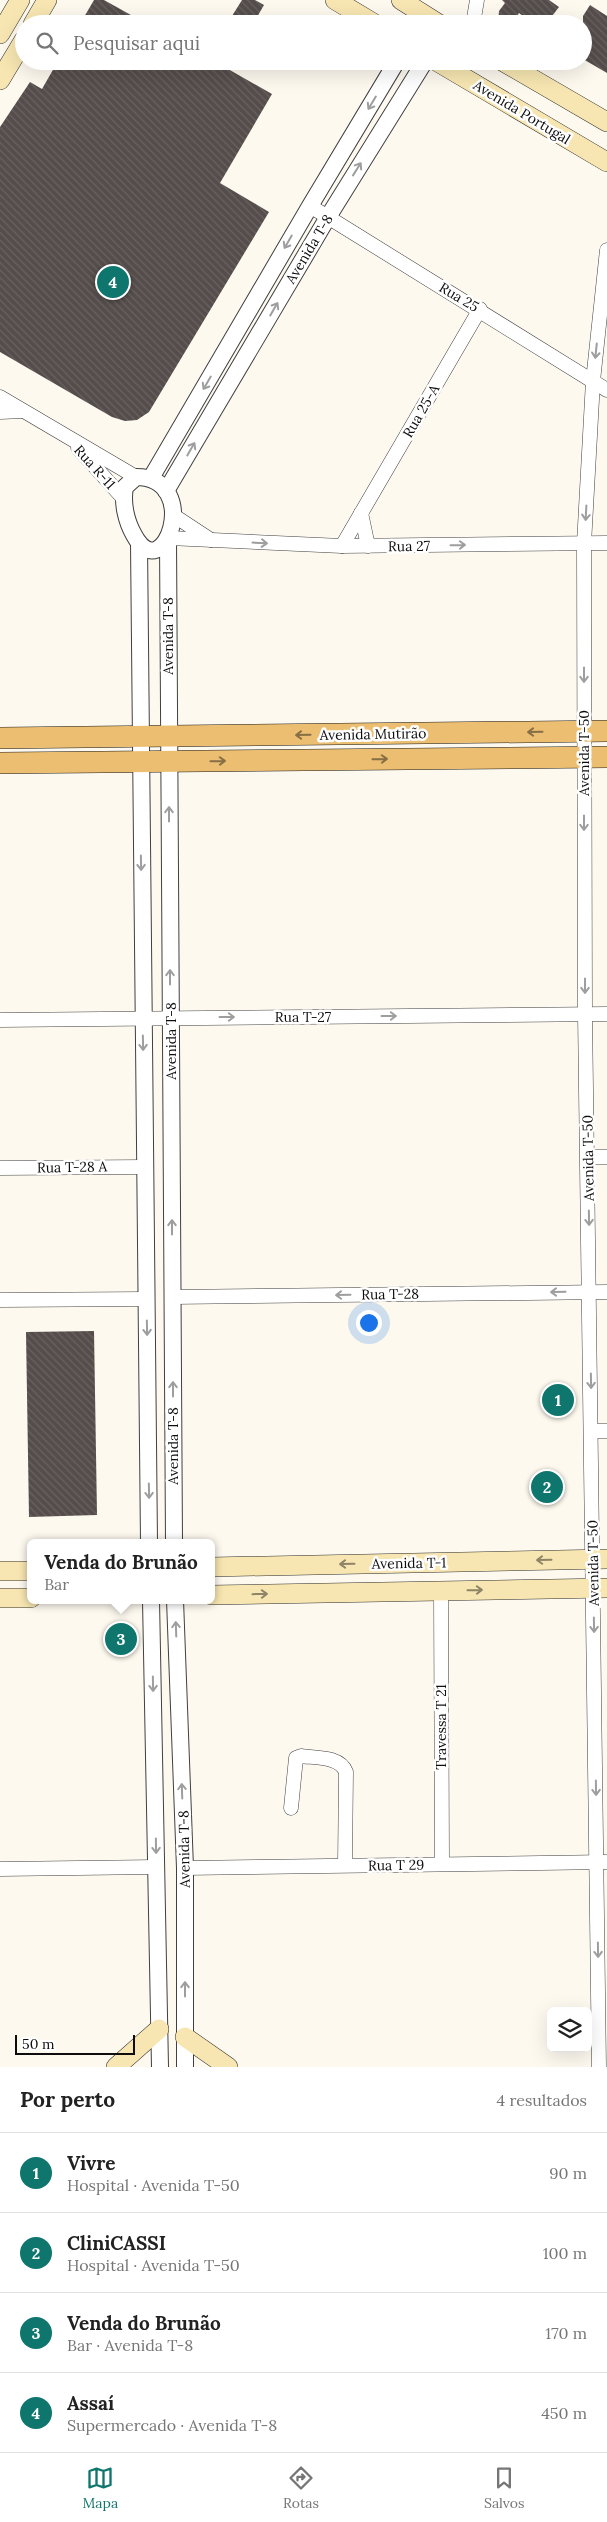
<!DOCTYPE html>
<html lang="pt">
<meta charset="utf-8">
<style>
:root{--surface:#fff;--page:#f6f6f6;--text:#222;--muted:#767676;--line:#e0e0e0;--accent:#0f766e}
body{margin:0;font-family:Lora,serif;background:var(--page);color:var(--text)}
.controls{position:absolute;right:15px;bottom:15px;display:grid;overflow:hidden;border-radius:8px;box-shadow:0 5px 20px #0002}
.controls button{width:45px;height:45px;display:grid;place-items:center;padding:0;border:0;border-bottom:1px solid var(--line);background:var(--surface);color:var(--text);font:25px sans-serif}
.scale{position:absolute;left:15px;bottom:12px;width:120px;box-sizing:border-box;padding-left:5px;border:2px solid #0d0d0d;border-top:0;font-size:14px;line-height:18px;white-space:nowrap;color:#0d0d0d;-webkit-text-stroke:4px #fff;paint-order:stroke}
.you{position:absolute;left:368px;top:1322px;width:18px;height:18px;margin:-12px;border:4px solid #fff;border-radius:50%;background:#1a73e8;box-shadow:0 0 0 8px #1a73e833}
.badge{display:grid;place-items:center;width:32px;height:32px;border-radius:50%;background:var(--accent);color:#fff;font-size:16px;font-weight:700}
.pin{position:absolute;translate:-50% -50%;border:2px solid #fff;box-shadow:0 1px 5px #0006}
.popup{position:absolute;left:27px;top:1539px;width:188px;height:65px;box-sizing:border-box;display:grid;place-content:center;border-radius:8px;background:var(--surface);filter:drop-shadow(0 1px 4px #0005);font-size:16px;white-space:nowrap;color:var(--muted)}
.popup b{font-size:19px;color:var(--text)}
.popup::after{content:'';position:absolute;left:50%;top:100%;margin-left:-10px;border:10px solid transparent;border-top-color:var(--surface)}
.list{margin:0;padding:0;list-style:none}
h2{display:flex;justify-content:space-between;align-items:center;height:65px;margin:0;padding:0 20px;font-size:21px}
h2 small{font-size:16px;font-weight:400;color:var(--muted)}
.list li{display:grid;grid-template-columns:32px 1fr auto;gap:15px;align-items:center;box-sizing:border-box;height:80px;padding:0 20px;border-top:1px solid var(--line)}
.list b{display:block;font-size:19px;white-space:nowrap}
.list p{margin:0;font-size:16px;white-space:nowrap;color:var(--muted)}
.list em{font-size:16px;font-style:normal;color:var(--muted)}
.icon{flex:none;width:28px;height:28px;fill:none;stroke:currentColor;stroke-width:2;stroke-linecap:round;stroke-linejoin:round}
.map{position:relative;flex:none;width:607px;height:2067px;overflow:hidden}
.search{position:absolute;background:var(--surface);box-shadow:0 5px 20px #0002;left:15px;right:15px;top:15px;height:55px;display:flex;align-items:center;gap:12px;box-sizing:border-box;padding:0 18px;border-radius:28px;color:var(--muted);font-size:19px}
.sheet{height:385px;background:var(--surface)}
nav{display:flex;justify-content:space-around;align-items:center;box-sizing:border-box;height:70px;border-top:1px solid var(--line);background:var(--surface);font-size:14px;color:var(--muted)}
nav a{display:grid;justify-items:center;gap:2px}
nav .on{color:var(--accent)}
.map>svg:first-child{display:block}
.building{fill:url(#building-back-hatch)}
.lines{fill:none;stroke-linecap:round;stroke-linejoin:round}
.minor-casing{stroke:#404040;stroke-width:15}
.tertiary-casing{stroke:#404040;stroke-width:18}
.secondary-casing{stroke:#2f2f2f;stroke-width:20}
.primary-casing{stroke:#1e1e1e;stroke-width:22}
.minor{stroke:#fff;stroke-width:14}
.tertiary{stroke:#fff;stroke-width:16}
.secondary{stroke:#f7e6b1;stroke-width:19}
.primary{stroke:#ebbe72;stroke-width:21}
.oneway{stroke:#9e9e9e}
.oneway2{stroke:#876e45}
.oneway3{stroke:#8e8467}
.labels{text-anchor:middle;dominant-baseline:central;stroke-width:5;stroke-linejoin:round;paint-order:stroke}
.street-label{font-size:14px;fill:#0d0d0d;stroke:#fff}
</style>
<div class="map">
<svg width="607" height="2067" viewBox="0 0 607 2067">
<defs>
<pattern id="building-back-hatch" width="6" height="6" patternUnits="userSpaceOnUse" patternTransform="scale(1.25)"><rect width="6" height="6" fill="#554d4b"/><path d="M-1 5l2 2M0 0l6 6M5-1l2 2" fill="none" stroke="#686260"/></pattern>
</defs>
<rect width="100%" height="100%" fill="#fdf9ef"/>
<g class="building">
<path d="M94 0H104L147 24H80Z"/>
<path d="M242 0H255L264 5 253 24H227Z"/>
<path d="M502 0H549L559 7 546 24H533L519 13 512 24H498L499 11 505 3Z"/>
<path d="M590 5 607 16V73L583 59V16Z"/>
<path d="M58 61H214L272 94 220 183 269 212 149 412 137 420 125 421 112 417 0 352V127L30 82 42 89Z"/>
<path d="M94 1331 97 1515 29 1517 26 1332Z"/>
</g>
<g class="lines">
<defs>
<g id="minor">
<path d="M473 24 477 0"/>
<path d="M310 206 607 390"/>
<path d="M0 397 136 477"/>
<path d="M0 412 23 411"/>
<path d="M78 448 123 498"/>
<path d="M361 513 368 546"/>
<path d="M173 515 211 540"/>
<path d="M169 538 342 546 607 543"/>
<path d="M342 546 480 309"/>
<path d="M0 1020 607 1014"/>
<path d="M588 1157H607"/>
<path d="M0 1168 145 1167"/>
<path d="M172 1297 607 1292"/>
<path d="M0 1300 146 1299"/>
<path d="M592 1431H607"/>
<path d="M441 1591 442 1864"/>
<path d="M291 1808 296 1758 301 1756C315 1758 340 1756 346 1772L345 1865"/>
<path d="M185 1868 607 1862"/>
<path d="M0 1869 156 1867"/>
<path d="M599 2067 585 1014 584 544 593 381 607 250"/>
</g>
<g id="tertiary">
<path d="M136 477C203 477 164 591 134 535 126 521 122 503 125 487Z"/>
<path d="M151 478 310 206 397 61"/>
<path d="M166 491 328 217 425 61"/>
<path d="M168 540 174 1543"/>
<path d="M139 543 149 1543"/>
<path d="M151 1600 160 2067"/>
<path d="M175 1600 185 1868V2067"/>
</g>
<g id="secondary">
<path d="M335 0 375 24"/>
<path d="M401 0 439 24"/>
<path d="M33 24 47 0"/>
<path d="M0 34 20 0"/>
<path d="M436 61 607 162"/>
<path d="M502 61 607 122"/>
<path d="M0 80 24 40"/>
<path d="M211 1567 607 1559"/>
<path d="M0 1571H31"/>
<path d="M211 1595 607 1588"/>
<path d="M0 1598H31"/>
<path d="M185 2037 228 2067"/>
<path d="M116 2067 159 2029"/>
</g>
<g id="primary">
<path d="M0 738 607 731"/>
<path d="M0 763 607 757"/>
</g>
</defs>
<use href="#minor" class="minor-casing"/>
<use href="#tertiary" class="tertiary-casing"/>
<use href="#secondary" class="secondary-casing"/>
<use href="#primary" class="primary-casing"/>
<use href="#minor" class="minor"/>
<use href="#tertiary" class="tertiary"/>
<use href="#secondary" class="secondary"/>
<use href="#primary" class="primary"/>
</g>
<defs><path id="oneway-shaft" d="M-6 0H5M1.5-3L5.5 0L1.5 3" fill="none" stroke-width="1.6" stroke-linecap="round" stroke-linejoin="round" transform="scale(1.25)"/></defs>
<g class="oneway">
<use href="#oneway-shaft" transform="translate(372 103) rotate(121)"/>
<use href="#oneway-shaft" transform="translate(357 169) rotate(-58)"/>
<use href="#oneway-shaft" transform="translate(288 242) rotate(120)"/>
<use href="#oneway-shaft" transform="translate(274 309) rotate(-60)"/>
<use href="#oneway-shaft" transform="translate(596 351) rotate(96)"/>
<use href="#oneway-shaft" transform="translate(207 383) rotate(120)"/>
<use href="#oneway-shaft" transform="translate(191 449) rotate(-60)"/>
<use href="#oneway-shaft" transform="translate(586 513) rotate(93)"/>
<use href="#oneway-shaft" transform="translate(260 543) rotate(3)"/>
<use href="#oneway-shaft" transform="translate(458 545) rotate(-1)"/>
<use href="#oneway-shaft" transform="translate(584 675) rotate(90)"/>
<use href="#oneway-shaft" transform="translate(169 814) rotate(-90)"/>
<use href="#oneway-shaft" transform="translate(584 823) rotate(90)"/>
<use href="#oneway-shaft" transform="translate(141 863) rotate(89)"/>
<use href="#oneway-shaft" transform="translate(170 977) rotate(-90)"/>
<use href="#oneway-shaft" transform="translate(585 986) rotate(90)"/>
<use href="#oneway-shaft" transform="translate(389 1016)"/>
<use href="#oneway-shaft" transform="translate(227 1017)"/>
<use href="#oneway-shaft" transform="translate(143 1043) rotate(89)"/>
<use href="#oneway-shaft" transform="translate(589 1218) rotate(89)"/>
<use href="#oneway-shaft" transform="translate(172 1227) rotate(-90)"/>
<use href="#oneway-shaft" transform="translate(558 1292) rotate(179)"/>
<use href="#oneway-shaft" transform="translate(343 1295) rotate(179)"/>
<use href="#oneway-shaft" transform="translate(147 1328) rotate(89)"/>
<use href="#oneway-shaft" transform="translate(591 1381) rotate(89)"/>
<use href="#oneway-shaft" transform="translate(173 1389) rotate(-90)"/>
<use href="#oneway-shaft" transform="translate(149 1491) rotate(89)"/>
<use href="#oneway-shaft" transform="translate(594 1625) rotate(89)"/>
<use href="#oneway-shaft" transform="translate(176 1629) rotate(-92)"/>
<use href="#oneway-shaft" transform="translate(153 1684) rotate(89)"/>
<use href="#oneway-shaft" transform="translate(596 1788) rotate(89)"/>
<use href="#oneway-shaft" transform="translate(182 1791) rotate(-92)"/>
<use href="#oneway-shaft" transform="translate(156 1846) rotate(89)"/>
<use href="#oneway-shaft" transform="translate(598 1950) rotate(89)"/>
<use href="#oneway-shaft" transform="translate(185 1989) rotate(-90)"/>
</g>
<g class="oneway2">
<use href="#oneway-shaft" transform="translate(535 732) rotate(179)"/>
<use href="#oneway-shaft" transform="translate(303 735) rotate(179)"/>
<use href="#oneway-shaft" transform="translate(380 759) rotate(-1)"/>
<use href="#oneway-shaft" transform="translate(218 761) rotate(-1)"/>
</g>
<g class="oneway3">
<use href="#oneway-shaft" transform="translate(544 1560) rotate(179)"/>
<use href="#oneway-shaft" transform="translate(347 1564) rotate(179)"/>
<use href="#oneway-shaft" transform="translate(475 1590) rotate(-1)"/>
<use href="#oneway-shaft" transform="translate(260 1594) rotate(-1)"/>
</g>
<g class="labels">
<g class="street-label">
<text transform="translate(522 112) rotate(31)">Avenida Portugal</text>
<text transform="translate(309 249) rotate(-59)">Avenida T-8</text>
<text transform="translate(459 297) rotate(31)">Rua 25</text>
<text transform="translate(421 411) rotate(-60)">Rua 25-A</text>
<text transform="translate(95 467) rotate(48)">Rua R-11</text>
<text transform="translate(409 546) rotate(-1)">Rua 27</text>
<text transform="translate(168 636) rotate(-90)">Avenida T-8</text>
<text transform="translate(373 734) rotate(-1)">Avenida Mutirão</text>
<text transform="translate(584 753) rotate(-90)">Avenida T-50</text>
<text x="303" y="1017">Rua T-27</text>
<text transform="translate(171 1041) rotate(-90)">Avenida T-8</text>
<text transform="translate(588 1158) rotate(-91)">Avenida T-50</text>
<text transform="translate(72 1167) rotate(-1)">Rua T-28 A</text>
<text transform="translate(390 1294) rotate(-1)">Rua T-28</text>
<text transform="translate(173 1446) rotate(-90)">Avenida T-8</text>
<text transform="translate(409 1563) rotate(-1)">Avenida T-1</text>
<text transform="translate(593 1563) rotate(-91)">Avenida T-50</text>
<text transform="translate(441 1727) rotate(-90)">Travessa T 21</text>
<text transform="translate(184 1849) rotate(-91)">Avenida T-8</text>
<text transform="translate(396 1865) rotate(-1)">Rua T 29</text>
</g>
</g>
</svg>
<div class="controls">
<button><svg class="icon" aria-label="layers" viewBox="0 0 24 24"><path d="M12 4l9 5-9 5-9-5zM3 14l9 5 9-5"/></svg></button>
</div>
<div class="scale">50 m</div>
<div class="you"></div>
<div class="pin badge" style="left:558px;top:1400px">1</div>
<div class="pin badge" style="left:547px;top:1487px">2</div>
<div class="pin badge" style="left:121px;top:1639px">3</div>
<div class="popup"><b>Venda do Brunão</b>Bar</div>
<div class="pin badge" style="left:113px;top:282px">4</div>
<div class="search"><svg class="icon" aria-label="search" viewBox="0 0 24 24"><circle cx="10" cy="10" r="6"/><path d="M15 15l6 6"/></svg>Pesquisar aqui</div>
</div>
<section class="sheet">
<h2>Por perto<small>4 resultados</small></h2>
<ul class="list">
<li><span class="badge">1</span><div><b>Vivre</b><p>Hospital · Avenida T-50</p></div><em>90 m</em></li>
<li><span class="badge">2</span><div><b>CliniCASSI</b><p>Hospital · Avenida T-50</p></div><em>100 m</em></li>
<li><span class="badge">3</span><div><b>Venda do Brunão</b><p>Bar · Avenida T-8</p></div><em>170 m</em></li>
<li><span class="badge">4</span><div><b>Assaí</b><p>Supermercado · Avenida T-8</p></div><em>450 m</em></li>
</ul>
</section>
<nav>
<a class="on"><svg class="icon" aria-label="map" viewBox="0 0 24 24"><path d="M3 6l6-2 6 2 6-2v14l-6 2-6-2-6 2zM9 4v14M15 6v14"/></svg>Mapa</a>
<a><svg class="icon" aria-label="directions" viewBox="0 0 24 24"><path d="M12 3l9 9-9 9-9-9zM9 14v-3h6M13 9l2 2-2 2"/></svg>Rotas</a>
<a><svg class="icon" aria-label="saved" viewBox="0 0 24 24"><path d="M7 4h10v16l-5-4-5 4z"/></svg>Salvos</a>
</nav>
